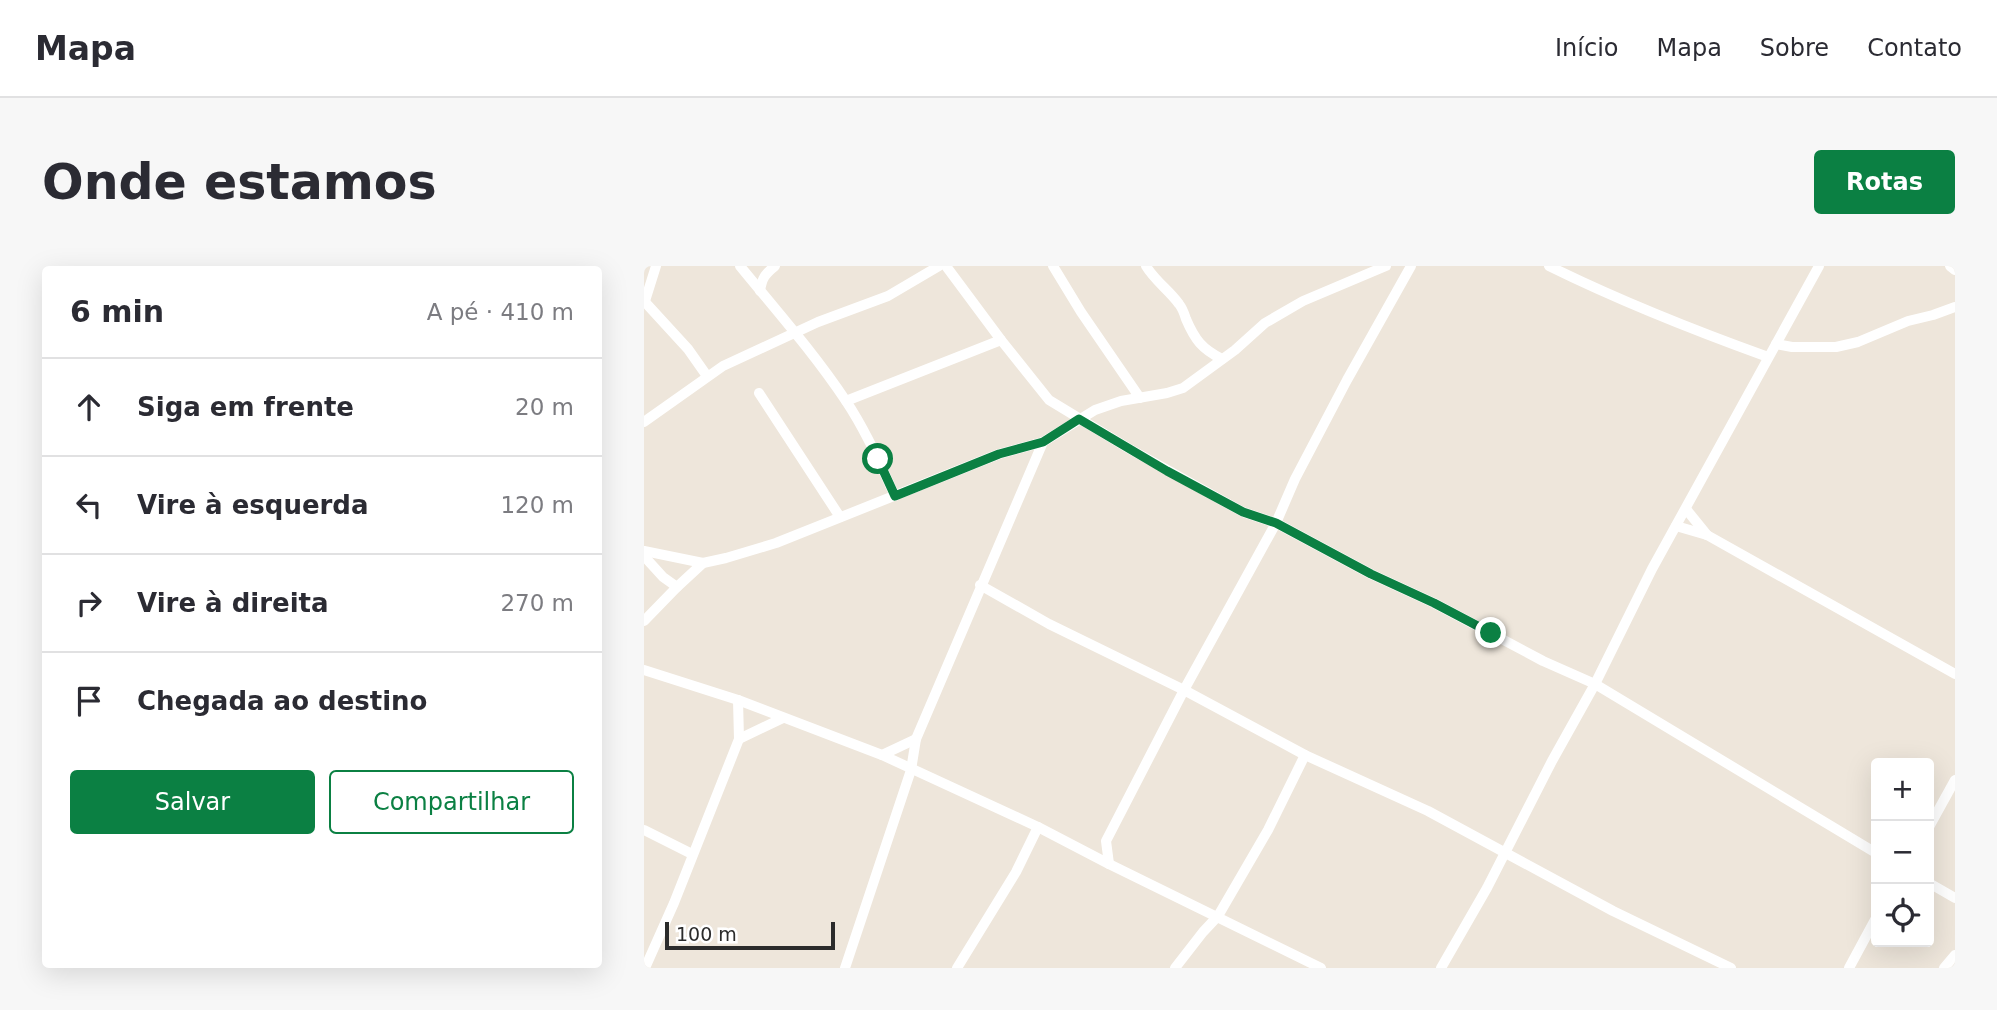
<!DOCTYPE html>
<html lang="pt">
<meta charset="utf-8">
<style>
:root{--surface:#fff;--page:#f7f7f7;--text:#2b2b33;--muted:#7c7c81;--line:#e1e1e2;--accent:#0b8043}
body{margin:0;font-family:"DejaVu Sans",sans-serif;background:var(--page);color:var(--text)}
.controls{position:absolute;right:21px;bottom:21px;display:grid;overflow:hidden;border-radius:7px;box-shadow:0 7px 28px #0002}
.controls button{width:63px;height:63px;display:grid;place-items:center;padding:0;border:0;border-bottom:2px solid var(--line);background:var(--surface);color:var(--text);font:35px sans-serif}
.scale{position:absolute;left:21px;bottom:18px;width:170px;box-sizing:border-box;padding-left:7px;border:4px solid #2b2b2b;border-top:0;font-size:19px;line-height:24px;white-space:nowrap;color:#2b2b2b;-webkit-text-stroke:5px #fff;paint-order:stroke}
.stop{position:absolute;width:21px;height:21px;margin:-16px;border:5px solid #0b8043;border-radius:50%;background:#fff}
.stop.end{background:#0b8043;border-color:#fff;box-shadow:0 2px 7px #0008}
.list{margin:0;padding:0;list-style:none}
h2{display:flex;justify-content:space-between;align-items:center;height:91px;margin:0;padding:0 28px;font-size:30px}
h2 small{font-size:23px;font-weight:400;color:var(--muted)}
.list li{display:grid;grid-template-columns:46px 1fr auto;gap:21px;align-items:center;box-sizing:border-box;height:98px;padding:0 28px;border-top:2px solid var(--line)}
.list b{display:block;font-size:26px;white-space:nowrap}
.list em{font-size:23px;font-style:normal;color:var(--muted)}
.actions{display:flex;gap:14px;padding:21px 28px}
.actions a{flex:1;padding:16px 0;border:2px solid var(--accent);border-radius:7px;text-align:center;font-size:24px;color:var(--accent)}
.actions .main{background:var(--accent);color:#fff}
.icon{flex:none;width:38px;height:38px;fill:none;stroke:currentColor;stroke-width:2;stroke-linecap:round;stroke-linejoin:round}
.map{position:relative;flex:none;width:1311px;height:702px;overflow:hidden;border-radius:7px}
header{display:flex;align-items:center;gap:42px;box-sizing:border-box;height:98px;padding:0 35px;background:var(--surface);border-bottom:2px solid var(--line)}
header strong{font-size:33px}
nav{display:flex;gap:38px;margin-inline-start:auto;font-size:24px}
.intro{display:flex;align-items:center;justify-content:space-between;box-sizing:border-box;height:168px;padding:0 42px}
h1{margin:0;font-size:49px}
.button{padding:18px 32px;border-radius:7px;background:var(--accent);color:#fff;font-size:24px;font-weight:700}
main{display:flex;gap:42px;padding:0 42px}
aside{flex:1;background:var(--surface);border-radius:7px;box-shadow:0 7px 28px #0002}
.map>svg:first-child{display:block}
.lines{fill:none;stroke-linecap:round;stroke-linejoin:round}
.minor{stroke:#fff;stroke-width:10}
.route{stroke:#0b8043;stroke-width:9}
</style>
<header>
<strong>Mapa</strong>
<nav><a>Início</a><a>Mapa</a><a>Sobre</a><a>Contato</a></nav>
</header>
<div class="intro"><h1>Onde estamos</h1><a class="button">Rotas</a></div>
<main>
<aside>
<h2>6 min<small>A pé · 410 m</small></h2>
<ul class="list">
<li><svg class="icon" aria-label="ahead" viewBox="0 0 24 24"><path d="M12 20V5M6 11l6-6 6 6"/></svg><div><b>Siga em frente</b></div><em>20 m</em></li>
<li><svg class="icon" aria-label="left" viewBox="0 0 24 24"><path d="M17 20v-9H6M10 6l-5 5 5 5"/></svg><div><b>Vire à esquerda</b></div><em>120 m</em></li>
<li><svg class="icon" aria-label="right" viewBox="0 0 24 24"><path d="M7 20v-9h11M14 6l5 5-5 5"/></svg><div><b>Vire à direita</b></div><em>270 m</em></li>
<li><svg class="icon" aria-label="arrive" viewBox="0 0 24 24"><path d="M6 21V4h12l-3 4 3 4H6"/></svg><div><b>Chegada ao destino</b></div></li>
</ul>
<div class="actions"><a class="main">Salvar</a><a>Compartilhar</a></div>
</aside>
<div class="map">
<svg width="1311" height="702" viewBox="0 0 1311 702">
<rect width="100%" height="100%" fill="#eee6db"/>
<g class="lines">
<g class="minor">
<path d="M96 0C132 44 170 87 202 135 222 165 236 198 251 230"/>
<path d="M302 0 357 74 405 134 484 182 599 246 632 257 727 308 790 337 899 395 951 418 1232 587"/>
<path d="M409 0 437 46 496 132"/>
<path d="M502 0C511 15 525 24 535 38 539 43 540 47 542 53 551 74 558 83 578 93"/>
<path d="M905 0C976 35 1049 64 1124 91"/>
<path d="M1306 0 1311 4"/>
<path d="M116 25C118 12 121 8 131 0"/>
<path d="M0 35 44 83 63 110"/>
<path d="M1 35 12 0"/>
<path d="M1132 78 1148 81H1192L1214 76 1264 55 1289 49 1311 41"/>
<path d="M115 127 196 251"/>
<path d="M202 135 357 74"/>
<path d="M0 156 79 100 174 56 244 30 295 0"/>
<path d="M1042 243 1063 269"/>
<path d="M1032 260 1063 269 1311 408"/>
<path d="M0 285 59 297"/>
<path d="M0 290 19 311 33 321"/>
<path d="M336 319 405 358 540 424 661 489 784 545 969 645 1087 702"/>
<path d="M0 355 33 321 59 297 82 292 132 277 355 188 399 176 451 144 477 135 523 127 539 122 591 84 621 57 659 35 742 0"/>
<path d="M0 404 94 434 238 489 394 561 465 598 677 702"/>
<path d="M95 473 139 452"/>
<path d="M238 489 272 473"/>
<path d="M1285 561 1311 514"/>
<path d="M0 564 48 588"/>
<path d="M465 598 462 575 540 424 632 257 651 213 703 114 767 0"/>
<path d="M1285 617 1311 632"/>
<path d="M1 702 30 637 95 473 94 434"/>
<path d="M201 702 267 504 272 473 399 176"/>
<path d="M313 702 372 606 394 561"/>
<path d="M531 702 559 666 574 650 624 564 661 489"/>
<path d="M797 702 843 622 908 495 951 418 1008 303 1175 0"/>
<path d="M1205 702 1232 652"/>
<path d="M1300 702 1311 689"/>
</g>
</g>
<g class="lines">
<path class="route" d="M234 193 251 230 355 188 399 176 435 153 523 205 599 246 632 257 727 308 790 337 847 367"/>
</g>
</svg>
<div class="controls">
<button>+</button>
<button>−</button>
<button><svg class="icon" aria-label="locate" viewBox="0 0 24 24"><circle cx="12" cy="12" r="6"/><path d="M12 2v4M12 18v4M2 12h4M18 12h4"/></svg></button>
</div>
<div class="scale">100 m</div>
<div class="stop" style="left:234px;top:193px"></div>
<div class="stop end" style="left:847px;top:367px"></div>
</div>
</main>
